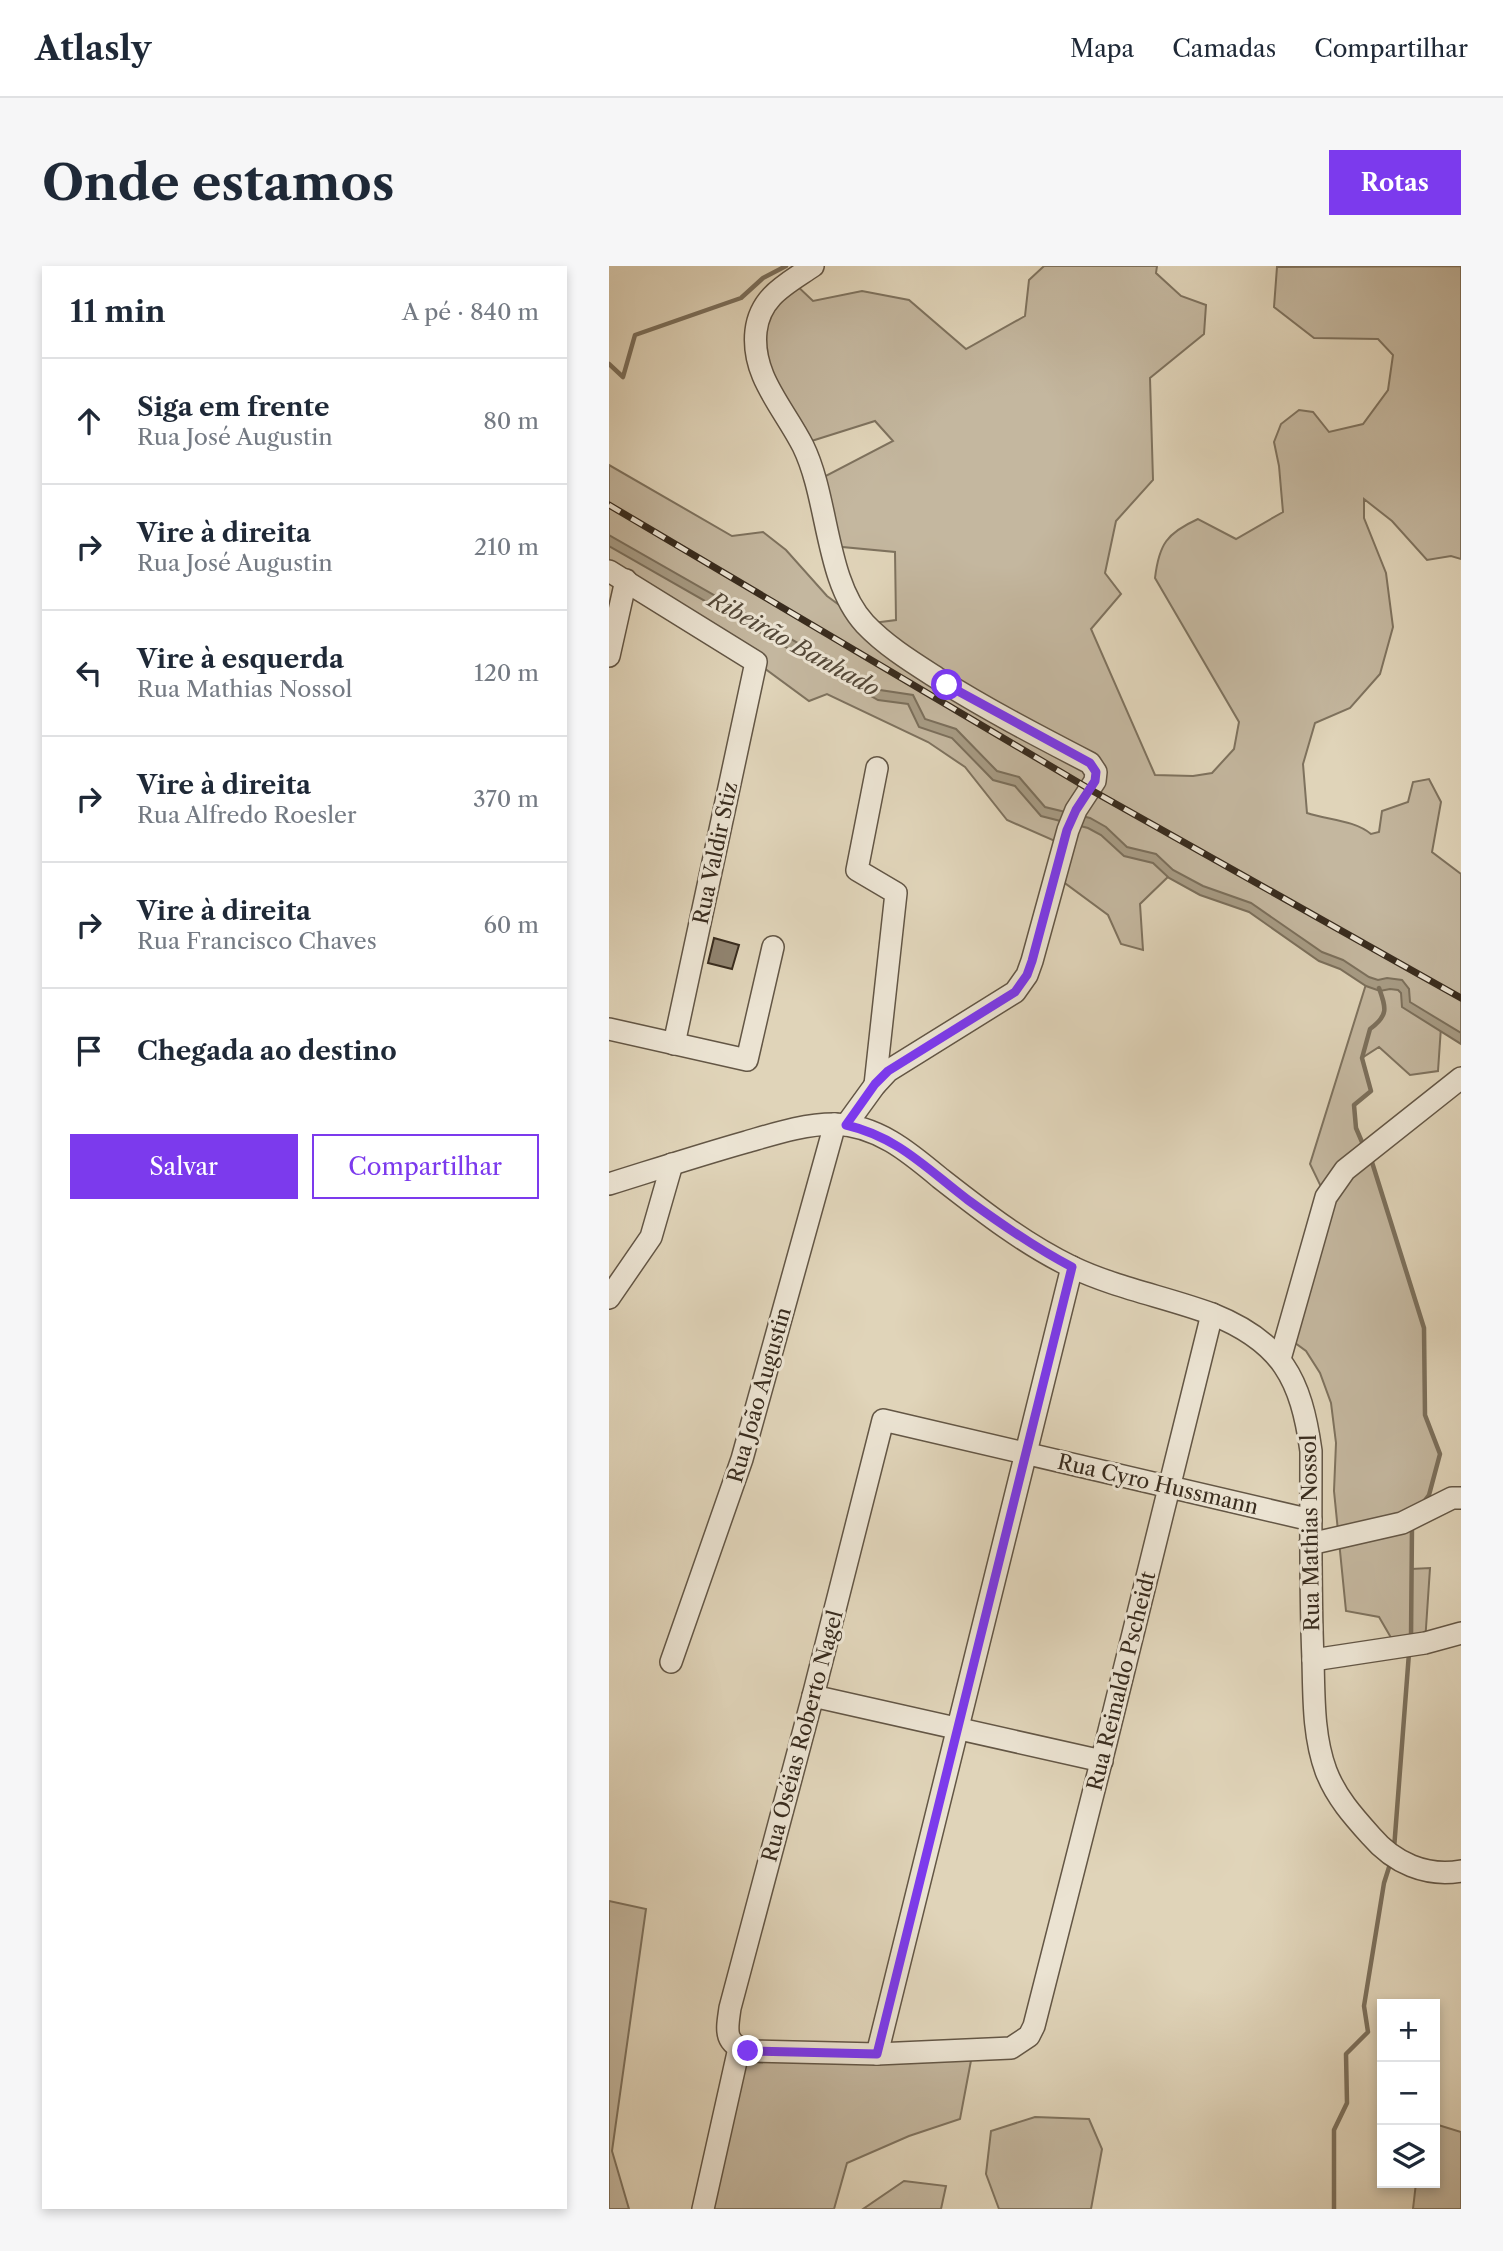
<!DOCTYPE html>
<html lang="pt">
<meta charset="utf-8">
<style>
:root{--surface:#fff;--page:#f6f6f7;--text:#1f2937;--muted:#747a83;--line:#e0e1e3;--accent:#7c3aed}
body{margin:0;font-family:"Libre Caslon Text",serif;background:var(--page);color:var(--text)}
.controls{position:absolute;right:21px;bottom:21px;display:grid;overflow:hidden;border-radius:0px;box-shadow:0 4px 10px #0003}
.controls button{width:63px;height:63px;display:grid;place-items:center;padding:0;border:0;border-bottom:2px solid var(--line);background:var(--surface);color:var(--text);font:35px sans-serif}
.stop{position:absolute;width:21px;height:21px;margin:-16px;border:5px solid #7c3aed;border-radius:50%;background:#fff}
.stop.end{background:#7c3aed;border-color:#fff;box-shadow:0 2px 7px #0008}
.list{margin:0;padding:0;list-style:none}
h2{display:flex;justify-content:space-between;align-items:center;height:91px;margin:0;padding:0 28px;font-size:30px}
h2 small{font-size:23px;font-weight:400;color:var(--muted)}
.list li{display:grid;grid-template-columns:46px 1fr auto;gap:21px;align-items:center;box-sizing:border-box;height:126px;padding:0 28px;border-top:2px solid var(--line)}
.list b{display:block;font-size:26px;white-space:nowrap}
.list p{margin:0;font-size:23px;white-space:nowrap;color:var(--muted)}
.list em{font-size:23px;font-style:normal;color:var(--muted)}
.actions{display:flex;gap:14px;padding:21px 28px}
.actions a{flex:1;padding:16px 0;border:2px solid var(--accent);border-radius:0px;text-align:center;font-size:24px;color:var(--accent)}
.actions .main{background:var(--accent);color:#fff}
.icon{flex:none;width:38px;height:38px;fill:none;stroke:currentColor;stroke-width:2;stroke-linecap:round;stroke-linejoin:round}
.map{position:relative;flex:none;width:852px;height:1943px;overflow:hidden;border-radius:0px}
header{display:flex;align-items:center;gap:42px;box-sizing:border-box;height:98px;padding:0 35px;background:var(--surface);border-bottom:2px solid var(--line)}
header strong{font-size:33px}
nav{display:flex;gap:38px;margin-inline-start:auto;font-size:24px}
.intro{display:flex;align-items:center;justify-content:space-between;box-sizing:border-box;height:168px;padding:0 42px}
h1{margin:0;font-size:49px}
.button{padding:18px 32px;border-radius:0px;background:var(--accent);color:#fff;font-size:24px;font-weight:700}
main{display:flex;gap:42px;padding:0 42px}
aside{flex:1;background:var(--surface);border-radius:0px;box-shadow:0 4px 10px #0003}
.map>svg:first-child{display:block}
.green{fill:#c4b79f;stroke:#7e725e;stroke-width:2}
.water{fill:#a79b84;stroke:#7b6f5b;stroke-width:2}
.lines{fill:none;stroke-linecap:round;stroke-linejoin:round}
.stream{stroke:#7b6f5b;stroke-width:4.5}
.building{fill:#90836f;stroke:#392c1e;stroke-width:2}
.minor-casing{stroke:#635645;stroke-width:24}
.minor{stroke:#ebe3d2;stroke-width:21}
.rail-casing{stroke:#392c1e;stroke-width:7}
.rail{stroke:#ebe3d2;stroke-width:4.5;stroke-dasharray:13;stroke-linecap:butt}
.route{stroke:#7c3aed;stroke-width:9}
.labels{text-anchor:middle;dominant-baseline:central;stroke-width:6;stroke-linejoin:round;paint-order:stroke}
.street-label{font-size:21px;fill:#392c1e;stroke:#ebe3d2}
.water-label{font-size:23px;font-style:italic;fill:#544838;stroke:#ebe3d2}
</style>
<header>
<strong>Atlasly</strong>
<nav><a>Mapa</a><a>Camadas</a><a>Compartilhar</a></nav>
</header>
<div class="intro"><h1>Onde estamos</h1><a class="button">Rotas</a></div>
<main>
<aside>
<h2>11 min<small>A pé · 840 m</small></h2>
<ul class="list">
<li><svg class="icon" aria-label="ahead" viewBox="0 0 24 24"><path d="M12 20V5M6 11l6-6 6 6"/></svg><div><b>Siga em frente</b><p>Rua José Augustin</p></div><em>80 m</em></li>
<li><svg class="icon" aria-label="right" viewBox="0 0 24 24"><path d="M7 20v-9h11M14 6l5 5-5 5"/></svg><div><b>Vire à direita</b><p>Rua José Augustin</p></div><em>210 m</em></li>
<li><svg class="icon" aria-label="left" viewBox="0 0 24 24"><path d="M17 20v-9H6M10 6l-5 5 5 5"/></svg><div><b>Vire à esquerda</b><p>Rua Mathias Nossol</p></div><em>120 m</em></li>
<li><svg class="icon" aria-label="right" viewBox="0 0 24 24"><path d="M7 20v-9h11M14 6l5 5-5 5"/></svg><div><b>Vire à direita</b><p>Rua Alfredo Roesler</p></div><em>370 m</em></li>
<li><svg class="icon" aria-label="right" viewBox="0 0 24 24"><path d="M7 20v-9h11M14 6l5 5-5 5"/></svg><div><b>Vire à direita</b><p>Rua Francisco Chaves</p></div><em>60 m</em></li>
<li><svg class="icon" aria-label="arrive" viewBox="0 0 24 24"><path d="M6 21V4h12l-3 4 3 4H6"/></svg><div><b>Chegada ao destino</b></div></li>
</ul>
<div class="actions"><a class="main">Salvar</a><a>Compartilhar</a></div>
</aside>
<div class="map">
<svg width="852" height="1943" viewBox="0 0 852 1943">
<rect width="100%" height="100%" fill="#e0d4b9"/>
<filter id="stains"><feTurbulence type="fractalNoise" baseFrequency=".00286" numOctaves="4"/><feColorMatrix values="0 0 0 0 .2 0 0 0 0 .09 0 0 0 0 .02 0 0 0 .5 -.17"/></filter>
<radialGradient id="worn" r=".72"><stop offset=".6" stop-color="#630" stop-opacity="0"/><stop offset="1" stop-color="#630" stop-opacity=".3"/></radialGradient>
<g class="green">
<path d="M435 0H548L547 7 572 30 597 39 595 68 541 112 544 214 507 255 496 307 512 328 482 363 546 509 584 510 603 507 625 483 630 456 546 312C550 278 558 267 589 253L627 273 674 246 670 200 665 176 672 158 690 144 704 146 720 166 754 158 779 124 784 89 769 73 705 72 665 41 668 1 852 0V293L842 290 818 294 783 255 755 233V252L777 307 784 361 771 408 741 442 706 457 694 498 698 547C719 554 745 554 762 568L770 566 773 545 799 536 804 516 820 513 832 536 823 586 852 608V772L832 761 829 805 801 809 770 781 753 792 762 825 745 839C746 860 749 873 761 891L815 1062 816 1149 831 1188 820 1229 803 1250 802 1303 821 1302 816 1377 788 1382 770 1351 737 1345 725 1225 727 1177 722 1137 711 1107 697 1085 678 1071 717 931 701 898 758 715 711 690 640 641 562 608 531 638 534 684 512 678 499 649 445 609 453 578 398 554 356 501 319 476 218 428 200 435 147 396 0 305V199L123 270 154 266 177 284 218 330 256 358 287 354 286 286 223 280 207 215 284 175 266 155 193 178 146 74 183 15 204 35 253 25 300 34 357 83 416 50 420 14Z"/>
<path d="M0 1635 37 1643 3 1885 20 1943H0Z"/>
<path d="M130 1782 364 1784 351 1853 300 1870 238 1897 225 1943H94Z"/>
<path d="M426 1851 480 1853 493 1883 482 1943H390L377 1908 382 1865Z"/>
<path d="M826 1858 852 1866V1943H804L807 1917H826Z"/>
<path d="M295 1915 337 1920 332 1943H254Z"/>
</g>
<path class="water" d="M0 269 271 424 304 429 316 453 347 463 388 505 410 511 436 541 481 552 497 561 518 581 547 588 564 604 594 620 642 637 713 686 734 694 760 711 769 714 778 712 793 714 800 723 801 736 852 767V778L793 741 792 727 789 724 781 723 771 725 757 720 731 703 710 695 640 646 591 629 560 612 544 597 515 590 492 569 479 562 432 550 406 520 384 514 343 472 310 461 299 438 269 434 0 280Z"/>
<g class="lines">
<g class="stream">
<path d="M0 98 14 111 26 69 132 32 154 12 177 0"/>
<path d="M756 883 747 862 745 839 762 825 753 792 761 763C780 749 777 742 770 722"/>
<path d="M762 893 815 1062 816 1149 831 1188 820 1229 814 1237"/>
<path d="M802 1373 803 1259"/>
<path d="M785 1583 800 1387"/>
<path d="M725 1943V1864L738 1837 737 1788 759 1766 755 1740 775 1617 782 1595"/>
</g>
</g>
<path class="building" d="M105 672 130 679 123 703 99 697Z"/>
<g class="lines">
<defs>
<g id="minor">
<path d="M204 0C178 18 151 30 147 65 142 110 175 142 194 180 220 233 216 315 256 358 277 380 303 396 328 412 377 443 429 470 481 497L487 506 486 515 467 544 459 564 423 695 418 709 406 726 279 805 266 819 237 859"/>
<path d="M0 305 147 396 65 778"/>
<path d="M0 390 17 314"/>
<path d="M0 763 138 794 164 681"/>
<path d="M266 819 287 627 248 604 268 502"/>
<path d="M0 918C45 904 91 889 137 876 165 868 195 858 225 858 268 859 300 886 331 912 372 944 415 978 463 1001 507 1022 557 1031 603 1048 673 1076 692 1113 702 1185 702 1255 701 1324 704 1394 705 1430 704 1470 717 1505 727 1531 744 1550 762 1570 785 1597 817 1611 852 1605"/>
<path d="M0 1032 42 971 63 898"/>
<path d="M603 1048C545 1286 486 1523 425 1760L420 1770 402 1782 268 1788 139 1785C114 1777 118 1764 121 1742L204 1430 274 1154 702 1254"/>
<path d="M671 1093 717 931 736 904 852 812"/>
<path d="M701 1278 793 1257 843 1232H852"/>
<path d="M704 1394 816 1377 852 1367"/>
<path d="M62 1396 133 1193 226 858"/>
<path d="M204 1430 493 1495"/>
<path d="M268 1788 463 1001"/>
<path d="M94 1943 130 1782"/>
</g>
</defs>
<use href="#minor" class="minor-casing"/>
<use href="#minor" class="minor"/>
<defs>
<path id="rail" d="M0 239 482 524 852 732"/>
</defs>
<use href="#rail" class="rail-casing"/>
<use href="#rail" class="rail"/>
</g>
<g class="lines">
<path class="route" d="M139 1785 268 1788 463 1001C426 982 392 958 359 934 318 903 289 871 237 859L266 818 279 805 406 726 418 709 423 695 458 564 467 544 486 515 487 506 481 497 338 419"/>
</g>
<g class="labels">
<g class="street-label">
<text transform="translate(106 587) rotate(-78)">Rua Valdir Stiz</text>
<text transform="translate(150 1129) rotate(-74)">Rua João Augustin</text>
<text transform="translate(549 1218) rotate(13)">Rua Cyro Hussmann</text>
<text transform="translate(701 1267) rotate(-91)">Rua Mathias Nossol</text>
<text transform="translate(512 1415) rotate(-76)">Rua Reinaldo Pscheidt</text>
<text transform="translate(193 1470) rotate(-75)">Rua Oséias Roberto Nagel</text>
</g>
<g class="water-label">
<text transform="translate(185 378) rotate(29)">Ribeirão Banhado</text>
</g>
</g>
<rect width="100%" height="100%" filter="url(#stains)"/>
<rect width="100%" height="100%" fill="url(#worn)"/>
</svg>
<div class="controls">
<button>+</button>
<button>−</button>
<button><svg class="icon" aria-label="layers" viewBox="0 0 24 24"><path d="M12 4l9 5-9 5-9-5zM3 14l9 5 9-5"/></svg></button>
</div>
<div class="stop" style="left:338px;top:419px"></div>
<div class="stop end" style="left:139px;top:1785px"></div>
</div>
</main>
